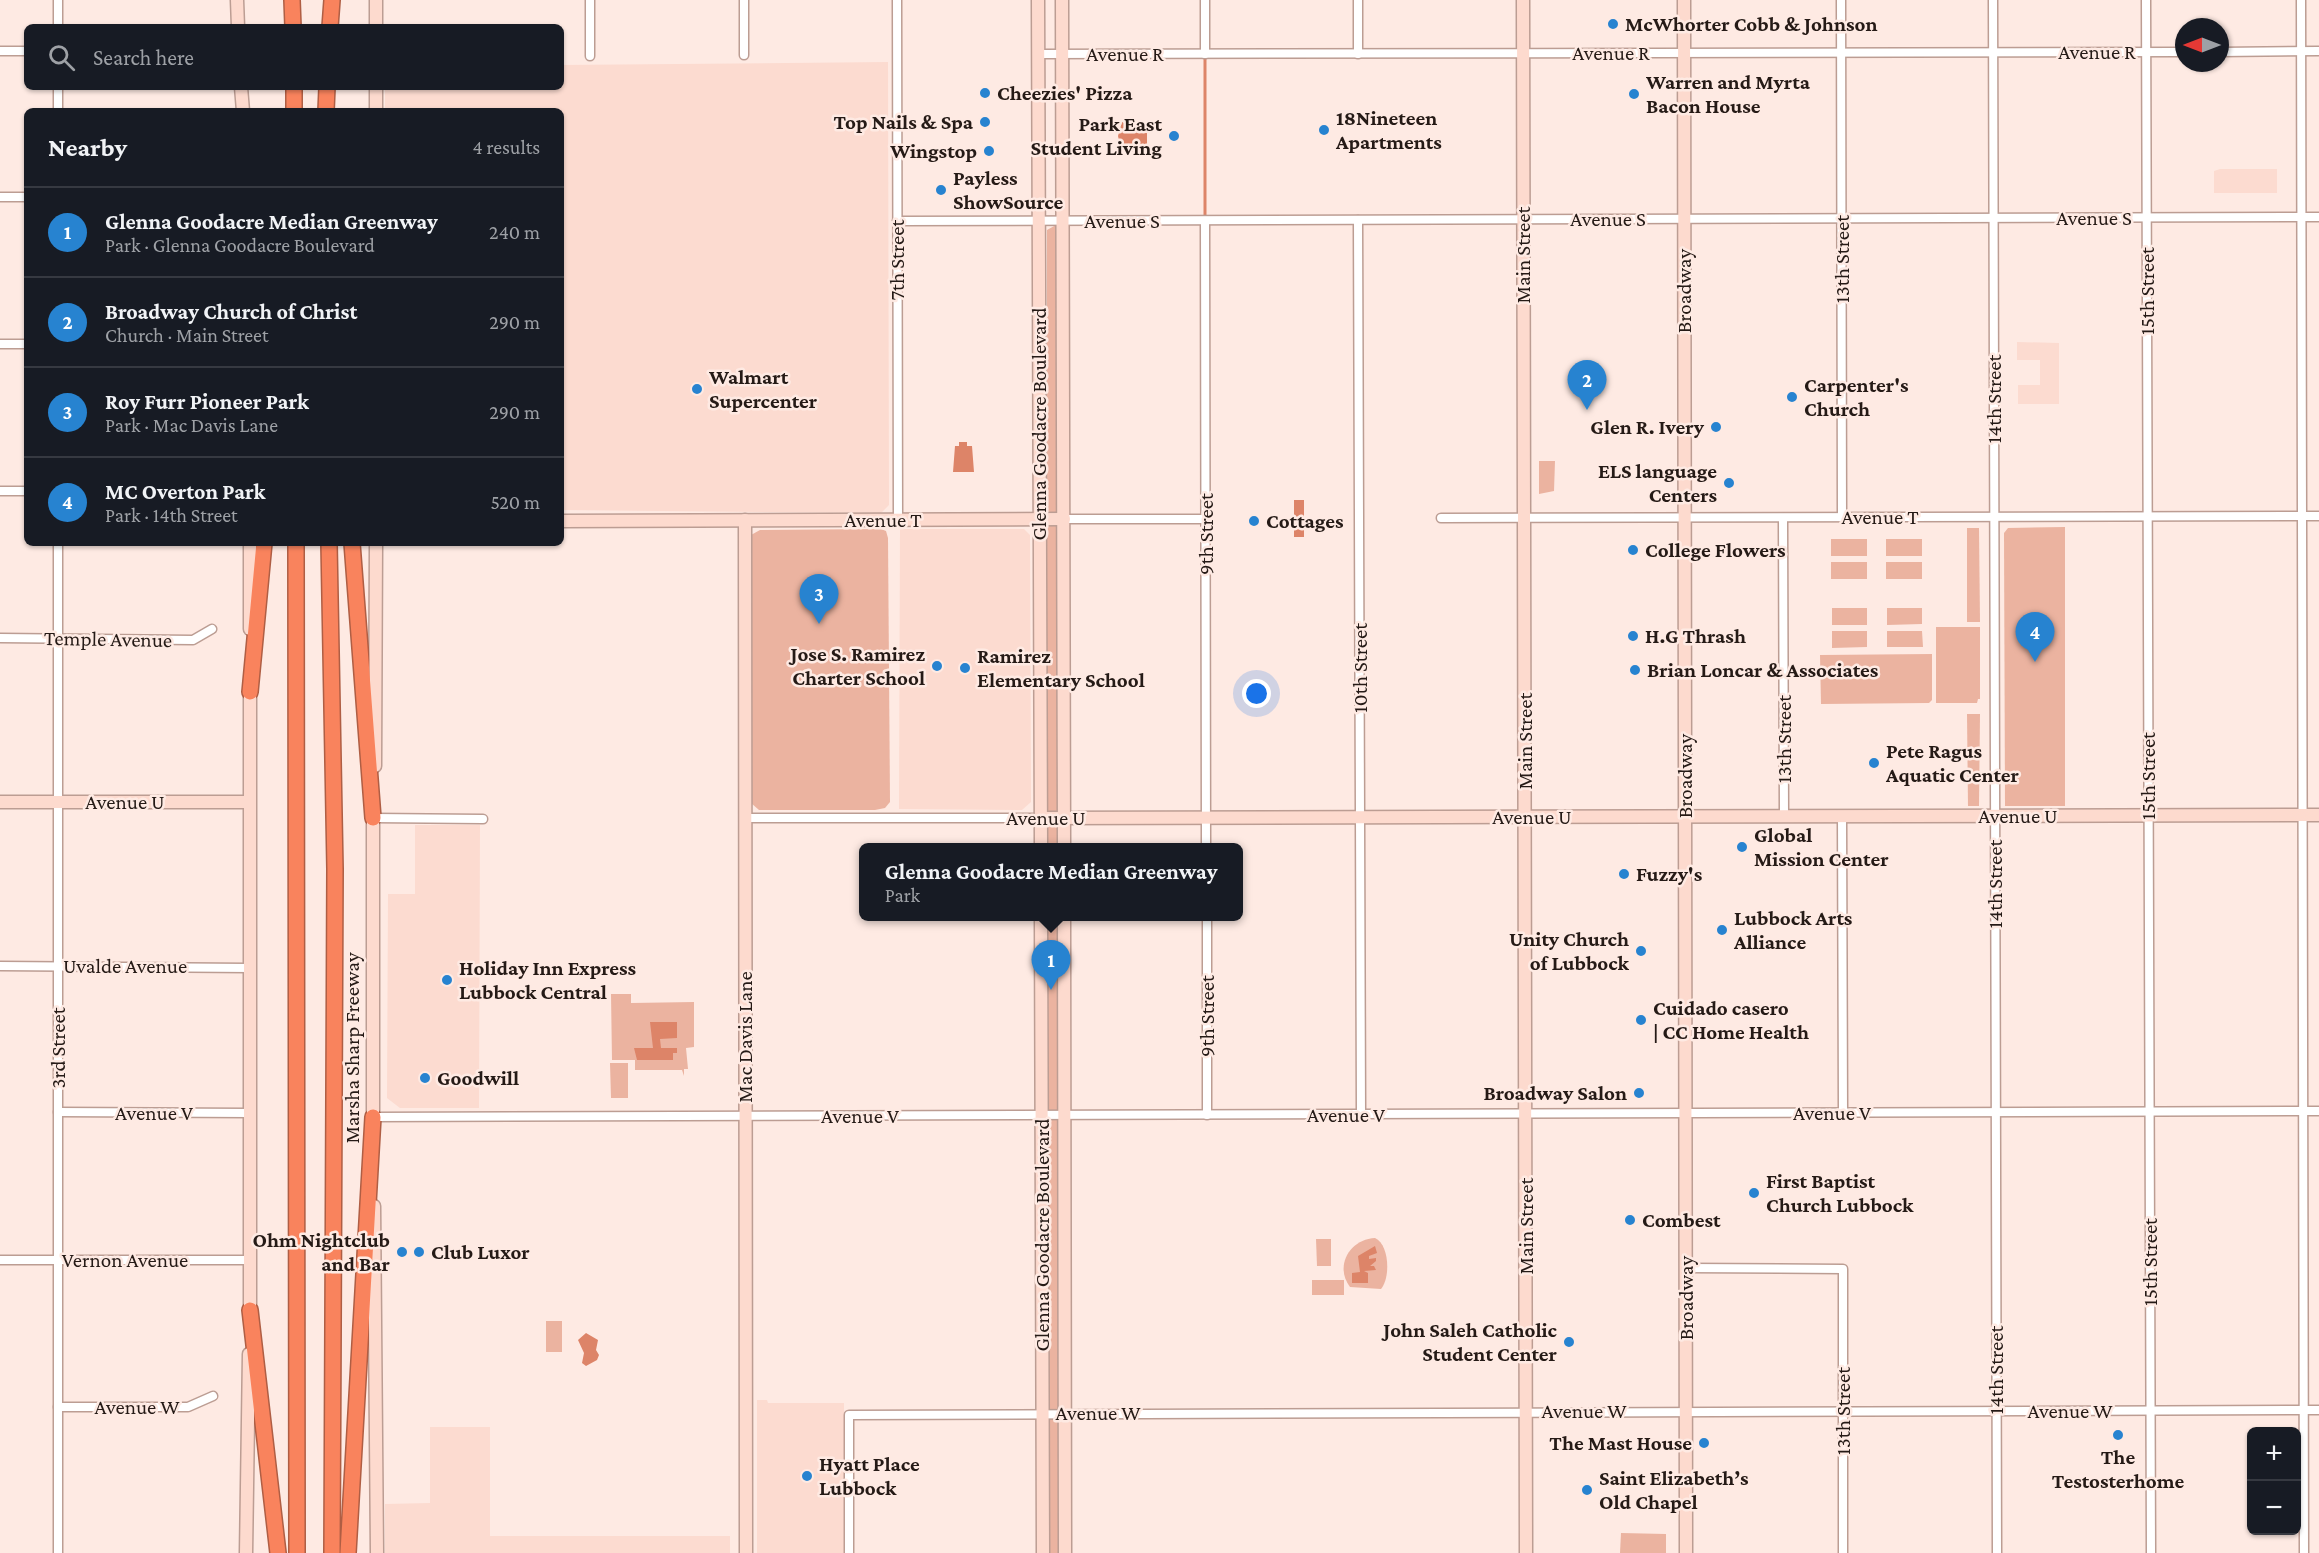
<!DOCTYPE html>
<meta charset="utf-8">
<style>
:root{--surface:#171b24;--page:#20242c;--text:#f1f3f6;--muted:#9ea1a6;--line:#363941;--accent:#2783d0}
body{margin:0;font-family:"Crimson Pro",serif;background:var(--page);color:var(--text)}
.controls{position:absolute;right:18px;bottom:18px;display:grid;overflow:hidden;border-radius:9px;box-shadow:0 2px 4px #0004}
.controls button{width:54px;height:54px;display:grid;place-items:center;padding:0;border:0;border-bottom:2px solid var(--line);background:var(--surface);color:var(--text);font:30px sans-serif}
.compass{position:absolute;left:2175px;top:18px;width:54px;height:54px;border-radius:50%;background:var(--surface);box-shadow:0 2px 4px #0004;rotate:270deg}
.you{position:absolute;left:1257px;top:694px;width:21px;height:21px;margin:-15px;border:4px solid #fff;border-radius:50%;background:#1a73e8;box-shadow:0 0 0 9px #1a73e833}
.badge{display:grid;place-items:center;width:39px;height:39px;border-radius:50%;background:var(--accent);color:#fff;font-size:20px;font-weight:700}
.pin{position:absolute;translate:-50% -50px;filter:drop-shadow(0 2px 3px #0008)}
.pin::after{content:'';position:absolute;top:32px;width:21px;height:18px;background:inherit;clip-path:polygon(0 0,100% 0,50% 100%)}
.popup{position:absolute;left:859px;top:843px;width:384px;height:78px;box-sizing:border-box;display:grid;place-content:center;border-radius:9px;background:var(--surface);filter:drop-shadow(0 2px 4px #0005);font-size:20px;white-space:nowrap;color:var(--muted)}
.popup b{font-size:22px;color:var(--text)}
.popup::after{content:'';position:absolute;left:50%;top:100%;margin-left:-12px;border:12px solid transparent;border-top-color:var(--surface)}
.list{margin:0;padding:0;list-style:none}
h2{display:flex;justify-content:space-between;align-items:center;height:78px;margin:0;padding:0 24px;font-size:26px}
h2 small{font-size:20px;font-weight:400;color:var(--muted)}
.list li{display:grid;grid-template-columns:39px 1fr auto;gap:18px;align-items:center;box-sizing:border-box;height:90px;padding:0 24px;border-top:2px solid var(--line)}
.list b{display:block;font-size:22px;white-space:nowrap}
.list p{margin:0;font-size:20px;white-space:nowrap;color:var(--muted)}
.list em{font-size:20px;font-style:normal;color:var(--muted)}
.icon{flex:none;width:33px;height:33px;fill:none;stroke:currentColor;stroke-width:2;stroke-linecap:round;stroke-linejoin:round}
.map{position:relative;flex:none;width:2319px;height:1553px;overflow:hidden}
.search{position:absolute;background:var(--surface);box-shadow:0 2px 4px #0004;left:24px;top:24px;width:540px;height:66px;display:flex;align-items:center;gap:15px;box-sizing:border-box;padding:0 21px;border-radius:9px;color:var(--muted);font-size:22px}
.panel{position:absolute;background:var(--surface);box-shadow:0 2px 4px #0004;left:24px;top:108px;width:540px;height:438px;border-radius:9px}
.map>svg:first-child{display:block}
.built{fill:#fcdbd0}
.green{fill:#ebb3a0}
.water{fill:#dd8468}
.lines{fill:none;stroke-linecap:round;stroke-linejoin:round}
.stream{stroke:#dd8468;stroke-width:3}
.street-casing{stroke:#bc9d93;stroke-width:11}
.secondary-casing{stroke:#bc9d93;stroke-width:15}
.highway-casing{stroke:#af5e44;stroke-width:18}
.street{stroke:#fff;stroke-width:8}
.secondary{stroke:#fddace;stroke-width:12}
.highway{stroke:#f9835d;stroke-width:15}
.poi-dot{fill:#2783d0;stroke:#feeae3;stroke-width:2}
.labels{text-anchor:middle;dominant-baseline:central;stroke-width:5;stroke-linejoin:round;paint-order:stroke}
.poi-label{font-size:21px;font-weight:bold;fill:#251a16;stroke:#feeae3;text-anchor:start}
.street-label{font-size:21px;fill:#251a16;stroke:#feeae3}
</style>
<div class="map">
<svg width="2319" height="1553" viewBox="0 0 2319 1553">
<rect width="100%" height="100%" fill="#feeae3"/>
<g class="built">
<path d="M888 62 889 505 881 513 561 510V111H385V87H561V65Z"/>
<path d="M2220 169H2277V193H2214V171Z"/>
<path d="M2017 342 2059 343V404H2018V385H2040V360H2017Z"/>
<path d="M900 529H1024L1030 535 1031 802 1022 810 899 809Z"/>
<path d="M415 825H480L479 1108H400L387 1098 388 894H415Z"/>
<path d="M757 1400H767L768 1403H844V1553H757Z"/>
<path d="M430 1427H490V1536H730V1553H385V1504L430 1503Z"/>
</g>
<g class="green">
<path d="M1056 225 1062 792 1058 847 1044 848 1047 791V230Z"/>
<path d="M1539 461H1555L1554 491 1539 494Z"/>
<path d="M2065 527V806H2005L2004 533 2008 528Z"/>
<path d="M1967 528H1979L1980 622H1967Z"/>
<path d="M881 529 886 531 888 538 890 802 885 808 875 810H759L751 803V535L760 530Z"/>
<rect x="1831" y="539" width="36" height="17"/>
<rect x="1886" y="539" width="36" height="17"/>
<path d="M1867 562V579H1831V562Z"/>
<rect x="1886" y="562" width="36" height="17"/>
<rect x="1832" y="608" width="35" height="17"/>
<path d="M1887 608H1922V624L1887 625Z"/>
<path d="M1936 627H1980V699H1978L1977 703H1936Z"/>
<path d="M1832 631H1867V647L1832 648Z"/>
<path d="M1887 631H1922L1923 647H1887Z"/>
<path d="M1932 654V700L1929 703 1821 704 1820 655Z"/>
<path d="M1967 714H1980L1979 806H1968Z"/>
<path d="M1044 917H1058L1060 1553H1046Z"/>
<path d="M611 994H631V1003L694 1002V1047L686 1048 688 1069H684V1076L682 1070H635V1060H612Z"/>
<path d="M610 1063H628V1098H611Z"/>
<path d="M1375 1238C1389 1244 1391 1277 1381 1289L1350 1287C1334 1266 1350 1239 1375 1238Z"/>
<path d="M1316 1239H1331V1266H1317Z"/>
<rect x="1312" y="1280" width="32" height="15"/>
<rect x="546" y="1321" width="16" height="31"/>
<path d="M1621 1533 1666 1534V1553H1620Z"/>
</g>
<g class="water">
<path d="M1122 122 1128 125 1130 122 1147 126V151L1130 154 1128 151 1122 154 1118 136Z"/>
<path d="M959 442H967V446H972L974 472H953L955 446H959Z"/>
<rect x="1294" y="500" width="10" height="37"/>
<path d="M650 1022H677V1038L660 1039 661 1048H677V1053H673V1060H637L634 1048H653Z"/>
<path d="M1375 1246 1377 1253 1369 1256V1259L1376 1258V1261L1370 1266H1374L1376 1270 1364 1271 1368 1273V1283H1352V1273L1360 1272 1358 1256Z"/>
<path d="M586 1333 598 1340 596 1350 599 1355 597 1360 586 1366 582 1363 584 1353 578 1340Z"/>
</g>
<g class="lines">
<path class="stream" d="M1205 55V219"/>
<defs>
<g id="street">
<path d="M58 0V27"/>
<path d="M590 0V56"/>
<path d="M744 0V55"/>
<path d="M897 0 898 520"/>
<path d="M1205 0V54"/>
<path d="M1358 0V54"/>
<path d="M1841 0 1842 517"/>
<path d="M1993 0 1997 1553"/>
<path d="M2146 0 2151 1553"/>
<path d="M2301 0 2304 1553"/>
<path d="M0 51H27"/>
<path d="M2220 52 2319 51"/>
<path d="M1038 54 2184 52"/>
<path d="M58 87V111"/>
<path d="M0 197H27"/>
<path d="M1358 220 1361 1115"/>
<path d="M897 221 2319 217"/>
<path d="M1205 221 1206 848"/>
<path d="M0 344H27"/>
<path d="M0 491H27"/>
<path d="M1441 518 2319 516"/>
<path d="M1783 518 1784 816"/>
<path d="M1064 519H1206"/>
<path d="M58 543V1553"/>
<path d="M0 638 193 640 212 629"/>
<path d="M1842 816 1843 1113"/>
<path d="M373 818 483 819"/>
<path d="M745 818H1041"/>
<path d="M1207 916V1115"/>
<path d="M0 966 249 968"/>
<path d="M58 1112 250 1113"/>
<path d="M373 1117 2319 1111"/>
<path d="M0 1260H249"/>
<path d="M1686 1268 1843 1269V1553"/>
<path d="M58 1407H188L213 1396"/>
<path d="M849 1553V1415L2319 1410"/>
</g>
<g id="secondary">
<path d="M237 0 238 27"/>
<path d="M376 0V27"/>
<path d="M1038 0 1041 848"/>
<path d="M1062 0 1064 848"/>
<path d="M1523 0 1526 1553"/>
<path d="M1684 0 1686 1553"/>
<path d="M241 87 243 111"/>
<path d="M376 87V111"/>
<path d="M745 520 746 1553"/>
<path d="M561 521 1064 519"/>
<path d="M250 543V629"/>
<path d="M375 766 376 543"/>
<path d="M0 802H249"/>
<path d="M1041 818 2319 815"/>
<path d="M1041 916 1043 1553"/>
<path d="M1064 916 1065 1553"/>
<path d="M373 1126V810"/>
<path d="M374 1206 377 1553"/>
<path d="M250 1319V685"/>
<path d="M246 1553 249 1354"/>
</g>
<g id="highway">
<path d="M292 0 293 27"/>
<path d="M330 27 332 0"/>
<path d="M294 87V111"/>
<path d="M326 111 327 87"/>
<path d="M296 543 297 1553"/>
<path d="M329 543 335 869 332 1553"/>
<path d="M352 543 373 818"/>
<path d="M250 692 264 543"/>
<path d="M250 1310 278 1553"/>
<path d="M348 1553 373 1117"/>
</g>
</defs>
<use href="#street" class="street-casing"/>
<use href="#secondary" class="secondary-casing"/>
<use href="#highway" class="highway-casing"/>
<use href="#street" class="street"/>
<use href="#secondary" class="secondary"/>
<use href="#highway" class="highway"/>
</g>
<g class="poi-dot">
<circle cx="1613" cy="24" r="6"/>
<circle cx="985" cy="93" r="6"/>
<circle cx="1634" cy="94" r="6"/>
<circle cx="985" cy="122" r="6"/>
<circle cx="1324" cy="130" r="6"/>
<circle cx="1174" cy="136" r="6"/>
<circle cx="989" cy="151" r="6"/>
<circle cx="941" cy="190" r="6"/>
<circle cx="697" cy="389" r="6"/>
<circle cx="1792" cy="397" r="6"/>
<circle cx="1716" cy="427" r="6"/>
<circle cx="1729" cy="483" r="6"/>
<circle cx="1254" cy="521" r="6"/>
<circle cx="1633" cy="550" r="6"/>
<circle cx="1633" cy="636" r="6"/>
<circle cx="937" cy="666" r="6"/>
<circle cx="965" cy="668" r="6"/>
<circle cx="1635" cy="670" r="6"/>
<circle cx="1874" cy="763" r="6"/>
<circle cx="1742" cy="847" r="6"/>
<circle cx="1624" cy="874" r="6"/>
<circle cx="1722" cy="930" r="6"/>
<circle cx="1641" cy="951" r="6"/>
<circle cx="447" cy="980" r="6"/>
<circle cx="1641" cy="1020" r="6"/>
<circle cx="425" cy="1078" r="6"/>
<circle cx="1639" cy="1093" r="6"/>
<circle cx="1754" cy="1193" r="6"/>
<circle cx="1630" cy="1220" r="6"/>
<circle cx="402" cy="1252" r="6"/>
<circle cx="419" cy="1252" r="6"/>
<circle cx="1569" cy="1342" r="6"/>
<circle cx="2118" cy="1435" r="6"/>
<circle cx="1704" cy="1443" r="6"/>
<circle cx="807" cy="1476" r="6"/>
<circle cx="1587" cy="1490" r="6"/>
</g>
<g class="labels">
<g class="poi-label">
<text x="1625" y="24">McWhorter Cobb &amp; Johnson</text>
<text x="1646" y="82">Warren and Myrta<tspan x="1646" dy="24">Bacon House</tspan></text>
<text x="997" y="93">Cheezies' Pizza</text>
<text x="1336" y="118">18Nineteen<tspan x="1336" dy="24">Apartments</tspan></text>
<text x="973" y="122" text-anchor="end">Top Nails &amp; Spa</text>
<text x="1162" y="124" text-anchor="end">Park East<tspan x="1162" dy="24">Student Living</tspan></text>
<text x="977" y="151" text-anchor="end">Wingstop</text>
<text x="953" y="178">Payless<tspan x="953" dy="24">ShowSource</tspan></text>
<text x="709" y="377">Walmart<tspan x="709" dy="24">Supercenter</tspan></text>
<text x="1804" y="385">Carpenter's<tspan x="1804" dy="24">Church</tspan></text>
<text x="1704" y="427" text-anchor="end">Glen R. Ivery</text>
<text x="1717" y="471" text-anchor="end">ELS language<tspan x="1717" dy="24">Centers</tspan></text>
<text x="1266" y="521">Cottages</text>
<text x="1645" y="550">College Flowers</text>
<text x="1645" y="636">H.G Thrash</text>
<text x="925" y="654" text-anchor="end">Jose S. Ramirez<tspan x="925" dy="24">Charter School</tspan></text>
<text x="977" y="656">Ramirez<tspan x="977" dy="24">Elementary School</tspan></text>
<text x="1647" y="670">Brian Loncar &amp; Associates</text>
<text x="1886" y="751">Pete Ragus<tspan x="1886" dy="24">Aquatic Center</tspan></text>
<text x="1754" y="835">Global<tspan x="1754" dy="24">Mission Center</tspan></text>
<text x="1636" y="874">Fuzzy's</text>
<text x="1734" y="918">Lubbock Arts<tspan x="1734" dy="24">Alliance</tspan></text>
<text x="1629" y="939" text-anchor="end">Unity Church<tspan x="1629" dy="24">of Lubbock</tspan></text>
<text x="459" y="968">Holiday Inn Express<tspan x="459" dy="24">Lubbock Central</tspan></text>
<text x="1653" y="1008">Cuidado casero<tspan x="1653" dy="24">| CC Home Health</tspan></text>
<text x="437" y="1078">Goodwill</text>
<text x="1627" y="1093" text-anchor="end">Broadway Salon</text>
<text x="1766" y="1181">First Baptist<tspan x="1766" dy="24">Church Lubbock</tspan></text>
<text x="1642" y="1220">Combest</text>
<text x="390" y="1240" text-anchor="end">Ohm Nightclub<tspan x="390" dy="24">and Bar</tspan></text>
<text x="431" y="1252">Club Luxor</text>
<text x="1557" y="1330" text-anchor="end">John Saleh Catholic<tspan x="1557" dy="24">Student Center</tspan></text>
<text x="1692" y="1443" text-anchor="end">The Mast House</text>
<text x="2118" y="1457" text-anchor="middle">The<tspan x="2118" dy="24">Testosterhome</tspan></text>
<text x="819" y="1464">Hyatt Place<tspan x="819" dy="24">Lubbock</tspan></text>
<text x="1599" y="1478">Saint Elizabeth’s<tspan x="1599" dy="24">Old Chapel</tspan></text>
</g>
<g class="street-label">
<text x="2097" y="52">Avenue R</text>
<text x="1611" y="53">Avenue R</text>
<text x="1125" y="54">Avenue R</text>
<text x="2094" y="218">Avenue S</text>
<text x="1608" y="219">Avenue S</text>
<text x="1122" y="221">Avenue S</text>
<text transform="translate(1523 255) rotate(-90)">Main Street</text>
<text transform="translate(1842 259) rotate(-90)">13th Street</text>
<text transform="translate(897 260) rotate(-90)">7th Street</text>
<text transform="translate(1684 291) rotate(-90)">Broadway</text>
<text transform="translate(2147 291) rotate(-90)">15th Street</text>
<text transform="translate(1994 399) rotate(-90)">14th Street</text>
<text transform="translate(1039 424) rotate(-90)">Glenna Goodacre Boulevard</text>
<text x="1880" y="517">Avenue T</text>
<text x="883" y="520">Avenue T</text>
<text transform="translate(1206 534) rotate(-90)">9th Street</text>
<text transform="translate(108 639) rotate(1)">Temple Avenue</text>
<text transform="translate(1360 668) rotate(-90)">10th Street</text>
<text transform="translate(1784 739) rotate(-90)">13th Street</text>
<text transform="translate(1525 741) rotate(-90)">Main Street</text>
<text transform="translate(1685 776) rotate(-90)">Broadway</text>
<text transform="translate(2148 776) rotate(-90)">15th Street</text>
<text x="125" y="802">Avenue U</text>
<text x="2018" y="816">Avenue U</text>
<text x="1532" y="817">Avenue U</text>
<text x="1046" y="818">Avenue U</text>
<text transform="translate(1995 884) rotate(-90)">14th Street</text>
<text x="125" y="966">Uvalde Avenue</text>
<text transform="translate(1207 1016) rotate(-90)">9th Street</text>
<text transform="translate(745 1037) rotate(-90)">Mac Davis Lane</text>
<text transform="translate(58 1048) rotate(-90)">3rd Street</text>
<text transform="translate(352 1048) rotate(-90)">Marsha Sharp Freeway</text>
<text x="154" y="1113">Avenue V</text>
<text x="1832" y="1113">Avenue V</text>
<text x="1346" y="1115">Avenue V</text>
<text x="860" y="1116">Avenue V</text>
<text transform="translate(1526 1226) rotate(-90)">Main Street</text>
<text transform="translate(1042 1235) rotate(-90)">Glenna Goodacre Boulevard</text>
<text x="125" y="1260">Vernon Avenue</text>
<text transform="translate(2150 1262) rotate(-90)">15th Street</text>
<text transform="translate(1686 1298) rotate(-90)">Broadway</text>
<text transform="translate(1996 1370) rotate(-90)">14th Street</text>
<text x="137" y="1407">Avenue W</text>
<text x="1584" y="1411">Avenue W</text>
<text transform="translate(1843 1411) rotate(-90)">13th Street</text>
<text x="2070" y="1411">Avenue W</text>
<text x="1098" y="1413">Avenue W</text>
</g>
</g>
</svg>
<div class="controls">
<button>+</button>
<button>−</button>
</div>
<svg class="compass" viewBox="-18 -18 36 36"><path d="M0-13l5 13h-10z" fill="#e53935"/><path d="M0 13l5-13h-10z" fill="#9ea1a6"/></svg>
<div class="you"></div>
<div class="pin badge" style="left:1051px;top:990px">1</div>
<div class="popup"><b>Glenna Goodacre Median Greenway</b>Park</div>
<div class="pin badge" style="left:1587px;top:410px">2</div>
<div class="pin badge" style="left:819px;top:624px">3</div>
<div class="pin badge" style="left:2035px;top:662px">4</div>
<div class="search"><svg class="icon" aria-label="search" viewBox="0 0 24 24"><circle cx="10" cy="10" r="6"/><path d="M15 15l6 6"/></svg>Search here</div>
<section class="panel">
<h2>Nearby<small>4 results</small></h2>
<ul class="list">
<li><span class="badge">1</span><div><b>Glenna Goodacre Median Greenway</b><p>Park · Glenna Goodacre Boulevard</p></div><em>240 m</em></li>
<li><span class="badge">2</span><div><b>Broadway Church of Christ</b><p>Church · Main Street</p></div><em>290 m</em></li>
<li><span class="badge">3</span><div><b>Roy Furr Pioneer Park</b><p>Park · Mac Davis Lane</p></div><em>290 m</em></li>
<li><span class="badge">4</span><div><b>MC Overton Park</b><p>Park · 14th Street</p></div><em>520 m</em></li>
</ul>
</section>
</div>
